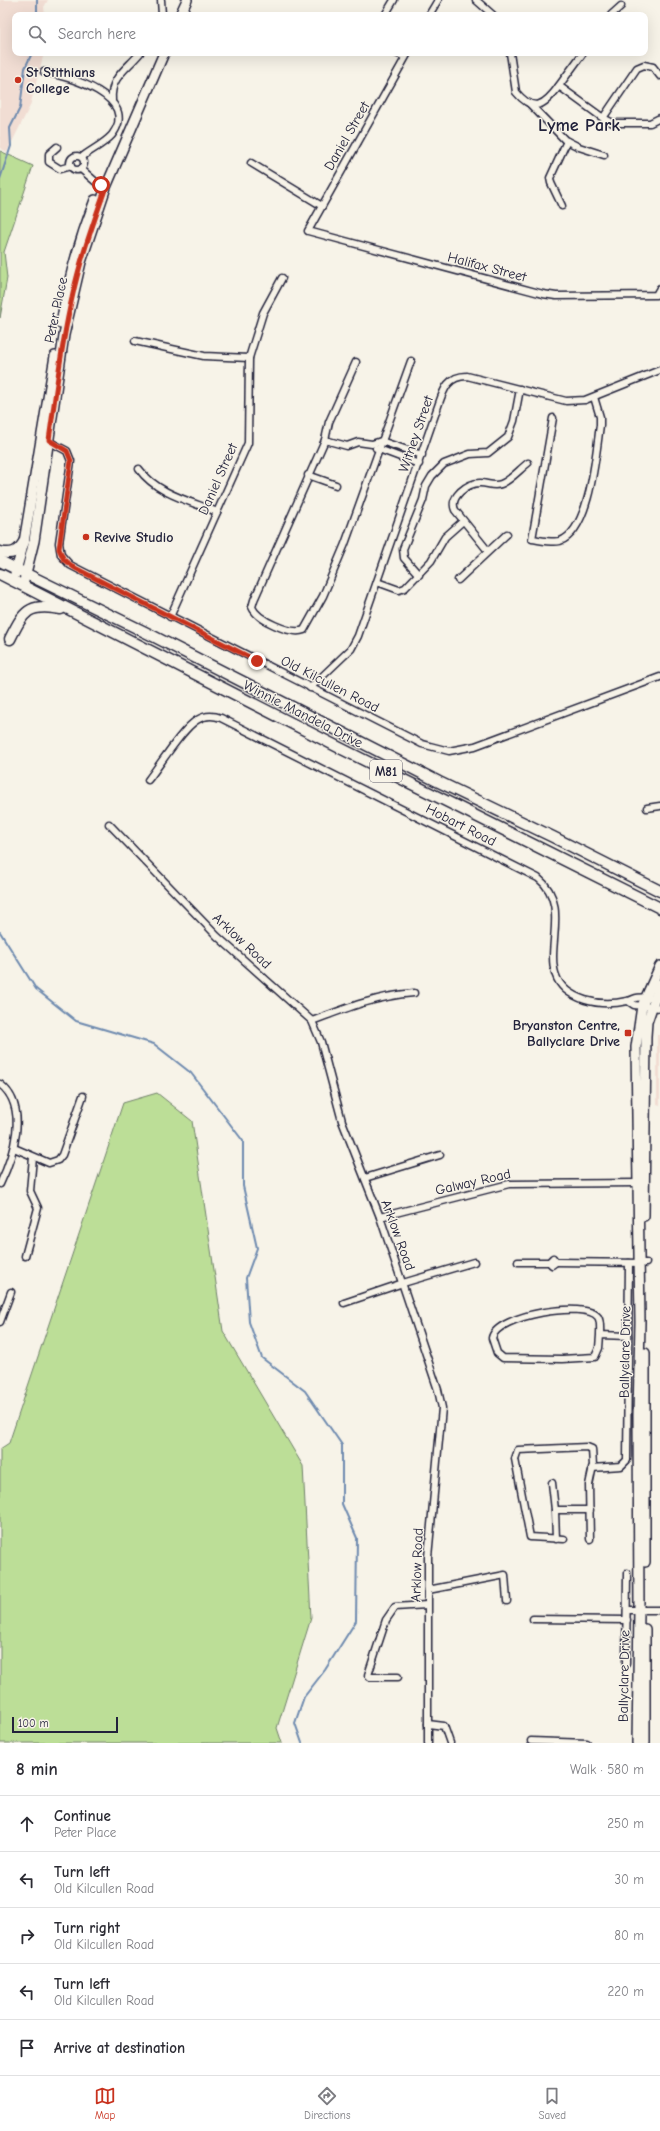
<!DOCTYPE html>
<meta charset="utf-8">
<style>
:root{--surface:#fff;--page:#f2f2f3;--text:#2b2b33;--muted:#7c7c81;--line:#e1e1e2;--accent:#c8321e}
body{margin:0;font-family:"Comic Neue",sans-serif;background:var(--page);color:var(--text)}
.scale{position:absolute;left:12px;bottom:10px;width:106px;box-sizing:border-box;padding-left:4px;border:2px solid #22223b;border-top:0;font-size:11px;line-height:14px;white-space:nowrap;color:#22223b;-webkit-text-stroke:3px #f7f3e8;paint-order:stroke}
.stop{position:absolute;width:12px;height:12px;margin:-9px;border:3px solid #c8321e;border-radius:50%;background:#fff}
.stop.end{background:#c8321e;border-color:#fff;box-shadow:0 1px 4px #0008}
.list{margin:0;padding:0;list-style:none}
h2{display:flex;justify-content:space-between;align-items:center;height:52px;margin:0;padding:0 16px;font-size:17px}
h2 small{font-size:13px;font-weight:400;color:var(--muted)}
.list li{display:grid;grid-template-columns:26px 1fr auto;gap:12px;align-items:center;box-sizing:border-box;height:56px;padding:0 16px;border-top:1px solid var(--line)}
.list b{display:block;font-size:15px;white-space:nowrap}
.list p{margin:0;font-size:13px;white-space:nowrap;color:var(--muted)}
.list em{font-size:13px;font-style:normal;color:var(--muted)}
.icon{flex:none;width:22px;height:22px;fill:none;stroke:currentColor;stroke-width:2;stroke-linecap:round;stroke-linejoin:round}
.map{position:relative;flex:none;width:660px;height:1743px;overflow:hidden}
.search{position:absolute;background:var(--surface);box-shadow:0 4px 16px #0002;left:12px;right:12px;top:12px;height:44px;display:flex;align-items:center;gap:10px;box-sizing:border-box;padding:0 14px;border-radius:8px;color:var(--muted);font-size:15px}
.sheet{height:332px;background:var(--surface)}
nav{display:flex;justify-content:space-around;align-items:center;box-sizing:border-box;height:56px;border-top:1px solid var(--line);background:var(--surface);font-size:11px;color:var(--muted)}
nav a{display:grid;justify-items:center;gap:2px}
nav .on{color:var(--accent)}
.map>svg:first-child{display:block}
.built{fill:#f1ddd3}
.green{fill:#bcde97;stroke:#6f8069}
.lines{fill:none;stroke-linecap:round;stroke-linejoin:round}
.stream{stroke:#6e8aaf;stroke-width:2}
.street-casing{stroke:#22223b;stroke-width:9}
.secondary-casing{stroke:#22223b;stroke-width:12}
.primary-casing{stroke:#22223b;stroke-width:13}
.street{stroke:#f7f3e8;stroke-width:6}
.secondary{stroke:#f7f3e8;stroke-width:9}
.primary{stroke:#f7f3e8;stroke-width:10}
.route{stroke:#c8321e;stroke-width:5}
.poi-dot{fill:#c8321e;stroke:#f7f3e8;stroke-width:1.5}
.labels{text-anchor:middle;dominant-baseline:central;stroke-width:3;stroke-linejoin:round;paint-order:stroke}
.shield{fill:#f7f3e8;stroke:#62616f;stroke-width:1}
.shield-label{font-size:13px;font-weight:bold;fill:#22223b}
.poi-label{font-size:14px;font-weight:bold;fill:#22223b;stroke:#f7f3e8;text-anchor:start}
.street-label{font-size:14px;fill:#22223b;stroke:#f7f3e8}
.district-label{font-size:18px;font-weight:bold;fill:#22223b;stroke:#f7f3e8}
</style>
<div class="map">
<svg width="660" height="1743" viewBox="0 0 660 1743">
<rect width="100%" height="100%" fill="#f7f3e8"/>
<filter id="ink" filterUnits="userSpaceOnUse"><feTurbulence type="fractalNoise" baseFrequency=".025" numOctaves="2"/><feDisplacementMap in="SourceGraphic" scale="8" xChannelSelector="R" yChannelSelector="G"/><feConvolveMatrix kernelMatrix="1 2 1 2 8 2 1 2 1" color-interpolation-filters="sRGB"/></filter>
<g filter="url(#ink)">
<g class="built">
<path d="M0 0H48L44 7 45 15H15V53H44L30 106 7 152 0 148Z"/>
<path d="M657 1035H660V1105L657 1104Z"/>
</g>
<g class="green">
<path d="M0 151 33 166 4 252 7 278 0 318Z"/>
<path d="M157 1093 192 1121 223 1331 303 1466 311 1618 277 1728 282 1743H0V1449L9 1443 123 1103Z"/>
</g>
<g class="lines">
<g class="stream">
<path d="M37 0V15"/>
<path d="M0 179 11 146 10 128 20 108 25 68 32 53"/>
<path d="M0 932 36 989 76 1021 154 1044 191 1073 243 1141V1186L257 1248 246 1278 249 1322 262 1358 305 1391 342 1445V1504L357 1538 356 1621 325 1670 304 1697 295 1723 302 1743"/>
</g>
<defs>
<g id="street">
<path d="M161 0 162 15"/>
<path d="M476 0 493 15"/>
<path d="M385 15 394 0"/>
<path d="M429 15 438 0"/>
<path d="M611 15 621 6"/>
<path d="M396 53 405 57"/>
<path d="M408 53 308 231 543 294 556 296 656 295 660 288"/>
<path d="M510 53 516 92C534 114 545 105 559 86L603 118 613 123H650L660 118"/>
<path d="M44 72C68 76 141 97 112 135 104 144 91 150 82 157"/>
<path d="M558 87 583 53"/>
<path d="M112 100C110 77 127 69 140 53"/>
<path d="M529 103 565 140 579 147 604 155"/>
<path d="M603 118 637 68 644 65 653 67 660 76"/>
<path d="M57 147 49 154V162L60 169 71 166"/>
<circle cx="77" cy="163" r="7"/>
<path d="M251 163 322 206"/>
<path d="M81 169 97 183 106 187"/>
<path d="M562 206 551 183 550 178 567 141"/>
<path d="M135 341 204 356 249 358"/>
<path d="M356 362 329 422 325 440 254 600 252 607C257 620 291 635 304 630L323 596 345 544 411 361"/>
<path d="M553 418 532 539C540 540 552 543 560 541 590 531 596 453 600 425V417L594 397"/>
<path d="M46 440 67 451 71 461 59 543 61 555 70 565 422 744 449 751 475 746 660 677"/>
<path d="M325 440 347 446 358 442 372 444 381 441 422 455"/>
<path d="M376 448 419 464"/>
<path d="M139 469C157 494 190 501 217 512"/>
<path d="M308 475 336 485"/>
<path d="M488 551 455 510C449 497 467 483 480 483 488 483 493 487 501 484 511 480 520 469 528 463"/>
<path d="M419 575 404 558 403 549 423 500 426 486 432 476 444 464 470 454 488 453 508 437 514 421 520 389"/>
<path d="M458 580 507 534"/>
<path d="M377 582 399 590 405 588 431 561 445 537 463 521"/>
<path d="M170 617 248 443 249 358 263 313 282 278"/>
<path d="M310 688 351 649 358 636 437 409C443 392 446 376 467 376L566 401 585 400 660 370"/>
<path d="M148 780C160 765 182 729 197 720 205 715 213 715 221 718L538 878C582 913 520 979 585 1000 598 1004 614 1004 627 1001 630 1001 633 999 636 998 642 996 653 999 660 999"/>
<path d="M647 808 660 806"/>
<path d="M109 824 217 936 312 1021 321 1042 342 1121 380 1217 438 1390 442 1408 428 1557V1743"/>
<path d="M628 1001 634 1005 660 1008"/>
<path d="M312 1021C346 1008 377 996 414 993"/>
<path d="M0 1084C30 1107 13 1157 0 1184"/>
<path d="M14 1148 49 1163 58 1160 62 1155 83 1096"/>
<path d="M365 1178 440 1155"/>
<path d="M380 1217 509 1184 640 1183"/>
<path d="M25 1256 38 1208 30 1191 33 1157"/>
<path d="M518 1262H549L552 1265 556 1262 553 1258 549 1262"/>
<path d="M556 1262 646 1263"/>
<path d="M344 1303 403 1283 474 1262"/>
<path d="M0 1322 11 1292"/>
<path d="M600 1335C600 1330 601 1321 598 1317 586 1300 496 1315 492 1338L497 1353 503 1358 562 1359 595 1357 599 1348 600 1335 628 1336"/>
<path d="M592 1468 621 1466 627 1460 629 1263"/>
<path d="M552 1483 555 1510"/>
<path d="M556 1539 555 1510H590"/>
<path d="M564 1539 530 1537 515 1459 518 1450 587 1447 592 1449 593 1466 589 1485 590 1539"/>
<path d="M428 1590 505 1575 507 1601"/>
<path d="M628 1610H660"/>
<path d="M533 1619 627 1620"/>
<path d="M626 1664 627 1573"/>
<path d="M398 1677H370L368 1675 386 1620 395 1607 427 1605"/>
<path d="M428 1724 444 1726 450 1743"/>
<path d="M531 1741 587 1743"/>
</g>
<g id="secondary">
<path d="M180 15 187 0"/>
<path d="M61 324C68 280 79 241 95 200"/>
<path d="M13 581 24 542 55 356"/>
<path d="M23 585 34 541 64 335 81 262 106 187 164 53"/>
<path d="M644 1216 646 1036 647 1022 660 984"/>
<path d="M645 1562V1353"/>
<path d="M637 1743 639 1610 638 1415 640 1322 636 1047 642 1006 660 966"/>
<path d="M645 1743V1629"/>
</g>
<g id="primary">
<path d="M0 552C12 555 18 552 24 542"/>
<path d="M0 561 149 634 439 782 553 837 660 891"/>
<path d="M0 574 338 747 660 908"/>
<path d="M10 639C24 611 28 603 61 609"/>
</g>
</defs>
<use href="#street" class="street-casing"/>
<use href="#secondary" class="secondary-casing"/>
<use href="#primary" class="primary-casing"/>
<use href="#street" class="street"/>
<use href="#secondary" class="secondary"/>
<use href="#primary" class="primary"/>
</g>
</g>
<g class="lines" filter="url(#ink)">
<path class="route" d="M101 185 106 187C93 224 80 260 72 298 61 345 56 393 49 440L67 451 71 461 59 549 64 560 75 568 257 661"/>
</g>
<g class="poi-dot">
<circle cx="18" cy="80" r="4"/>
<circle cx="86" cy="537" r="4"/>
<rect x="624" y="1029" width="8" height="8" rx="2"/>
</g>
<g class="labels">
<rect class="shield" x="370" y="760" width="32" height="22" rx="3"/>
<g class="shield-label">
<text x="386" y="771">M81</text>
</g>
<g class="poi-label">
<text x="26" y="72">St Stithians<tspan x="26" dy="16">College</tspan></text>
<text x="94" y="537">Revive Studio</text>
<text x="620" y="1025" text-anchor="end">Bryanston Centre,<tspan x="620" dy="16">Ballyclare Drive</tspan></text>
</g>
<g class="street-label">
<text transform="translate(347 136) rotate(-60)">Daniel Street</text>
<text transform="translate(487 267) rotate(15)">Halifax Street</text>
<text transform="translate(56 310) rotate(-78)">Peter Place</text>
<text transform="translate(416 434) rotate(-71)">Witney Street</text>
<text transform="translate(218 479) rotate(-66)">Daniel Street</text>
<text transform="translate(330 684) rotate(27)">Old Kilcullen Road</text>
<text transform="translate(303 714) rotate(27)">Winnie Mandela Drive</text>
<text transform="translate(461 825) rotate(27)">Hobart Road</text>
<text transform="translate(242 941) rotate(43)">Arklow Road</text>
<text transform="translate(473 1182) rotate(-13)">Galway Road</text>
<text transform="translate(398 1235) rotate(70)">Arklow Road</text>
<text transform="translate(625 1352) rotate(-89)">Ballyclare Drive</text>
<text transform="translate(417 1565) rotate(-88)">Arklow Road</text>
<text transform="translate(624 1676) rotate(-89)">Ballyclare Drive</text>
</g>
<g class="district-label">
<text x="579" y="125">Lyme Park</text>
</g>
</g>
</svg>
<div class="scale">100 m</div>
<div class="stop" style="left:101px;top:185px"></div>
<div class="stop end" style="left:257px;top:661px"></div>
<div class="search"><svg class="icon" aria-label="search" viewBox="0 0 24 24"><circle cx="10" cy="10" r="6"/><path d="M15 15l6 6"/></svg>Search here</div>
</div>
<section class="sheet">
<h2>8 min<small>Walk · 580 m</small></h2>
<ul class="list">
<li><svg class="icon" aria-label="ahead" viewBox="0 0 24 24"><path d="M12 20V5M6 11l6-6 6 6"/></svg><div><b>Continue</b><p>Peter Place</p></div><em>250 m</em></li>
<li><svg class="icon" aria-label="left" viewBox="0 0 24 24"><path d="M17 20v-9H6M10 6l-5 5 5 5"/></svg><div><b>Turn left</b><p>Old Kilcullen Road</p></div><em>30 m</em></li>
<li><svg class="icon" aria-label="right" viewBox="0 0 24 24"><path d="M7 20v-9h11M14 6l5 5-5 5"/></svg><div><b>Turn right</b><p>Old Kilcullen Road</p></div><em>80 m</em></li>
<li><svg class="icon" aria-label="left" viewBox="0 0 24 24"><path d="M17 20v-9H6M10 6l-5 5 5 5"/></svg><div><b>Turn left</b><p>Old Kilcullen Road</p></div><em>220 m</em></li>
<li><svg class="icon" aria-label="arrive" viewBox="0 0 24 24"><path d="M6 21V4h12l-3 4 3 4H6"/></svg><div><b>Arrive at destination</b></div></li>
</ul>
</section>
<nav>
<a class="on"><svg class="icon" aria-label="map" viewBox="0 0 24 24"><path d="M3 6l6-2 6 2 6-2v14l-6 2-6-2-6 2zM9 4v14M15 6v14"/></svg>Map</a>
<a><svg class="icon" aria-label="directions" viewBox="0 0 24 24"><path d="M12 3l9 9-9 9-9-9zM9 14v-3h6M13 9l2 2-2 2"/></svg>Directions</a>
<a><svg class="icon" aria-label="saved" viewBox="0 0 24 24"><path d="M7 4h10v16l-5-4-5 4z"/></svg>Saved</a>
</nav>
